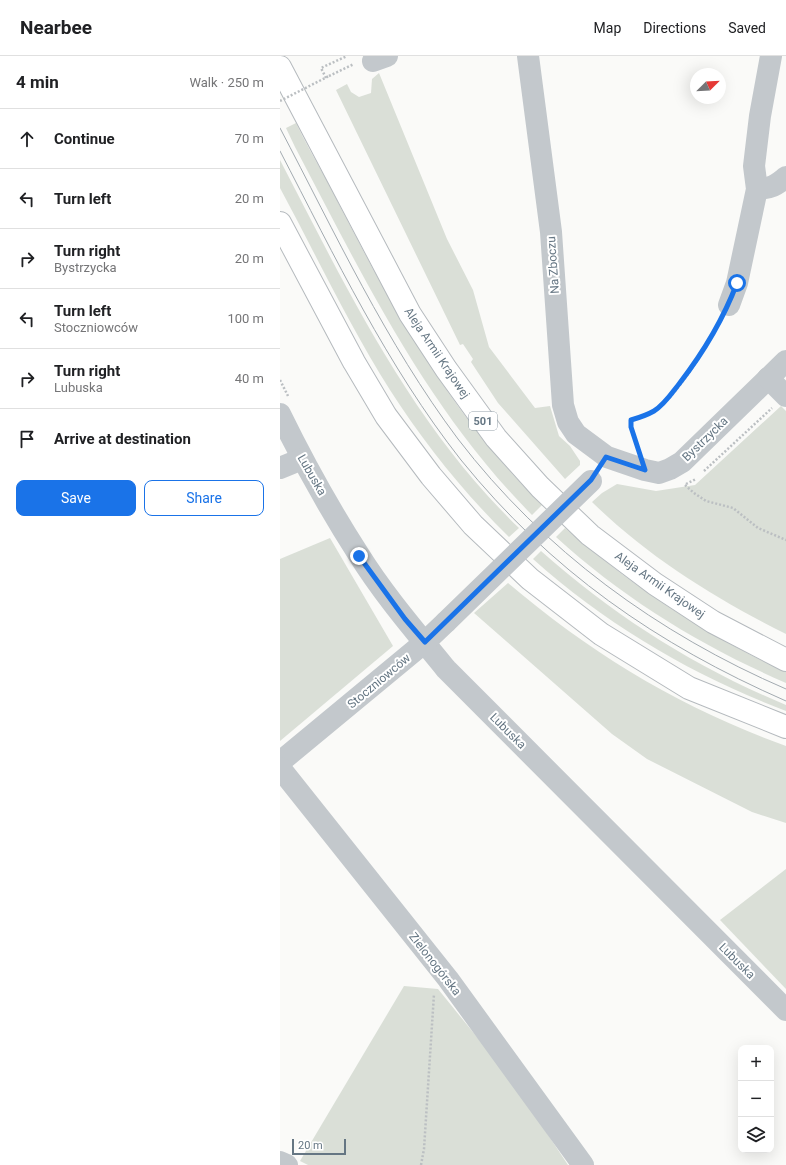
<!DOCTYPE html>
<meta charset="utf-8">
<style>
:root{--surface:#fff;--page:#f6f6f6;--text:#202124;--muted:#757577;--line:#e0e0e0;--accent:#1a73e8}
body{margin:0;font-family:Roboto,sans-serif;background:var(--page);color:var(--text)}
.controls{position:absolute;right:12px;bottom:12px;display:grid;overflow:hidden;border-radius:8px;box-shadow:0 4px 16px #0002}
.controls button{width:36px;height:36px;display:grid;place-items:center;padding:0;border:0;border-bottom:1px solid var(--line);background:var(--surface);color:var(--text);font:20px sans-serif}
.compass{position:absolute;left:410px;top:12px;width:36px;height:36px;border-radius:50%;background:var(--surface);box-shadow:0 4px 16px #0002;rotate:66deg}
.scale{position:absolute;left:12px;bottom:10px;width:54px;box-sizing:border-box;padding-left:4px;border:2px solid #657683;border-top:0;font-size:11px;line-height:14px;white-space:nowrap;color:#657683;-webkit-text-stroke:3px #fff;paint-order:stroke}
.stop{position:absolute;width:12px;height:12px;margin:-9px;border:3px solid #1a73e8;border-radius:50%;background:#fff}
.stop.end{background:#1a73e8;border-color:#fff;box-shadow:0 1px 4px #0008}
.list{margin:0;padding:0;list-style:none}
h2{display:flex;justify-content:space-between;align-items:center;height:52px;margin:0;padding:0 16px;font-size:17px}
h2 small{font-size:13px;font-weight:400;color:var(--muted)}
.list li{display:grid;grid-template-columns:26px 1fr auto;gap:12px;align-items:center;box-sizing:border-box;height:60px;padding:0 16px;border-top:1px solid var(--line)}
.list b{display:block;font-size:15px;white-space:nowrap}
.list p{margin:0;font-size:13px;white-space:nowrap;color:var(--muted)}
.list em{font-size:13px;font-style:normal;color:var(--muted)}
.actions{display:flex;gap:8px;padding:12px 16px}
.actions a{flex:1;padding:9px 0;border:1px solid var(--accent);border-radius:8px;text-align:center;font-size:14px;color:var(--accent)}
.actions .main{background:var(--accent);color:#fff}
.icon{flex:none;width:22px;height:22px;fill:none;stroke:currentColor;stroke-width:2;stroke-linecap:round;stroke-linejoin:round}
.map{position:relative;flex:none;width:506px;height:1109px;overflow:hidden}
header{display:flex;align-items:center;gap:24px;box-sizing:border-box;height:56px;padding:0 20px;background:var(--surface);border-bottom:1px solid var(--line)}
header strong{font-size:19px}
nav{display:flex;gap:22px;margin-inline-start:auto;font-size:14px}
main{display:flex}
aside{flex:1;background:var(--surface)}
.map>svg:first-child{display:block}
.green{fill:#dadfd7}
.lines{fill:none;stroke-linecap:round;stroke-linejoin:round}
.major-casing{stroke:#b5babe;stroke-width:24}
.path{stroke:#bbbfc2;stroke-width:2.5;stroke-dasharray:2 2;stroke-linecap:butt}
.minor{stroke:#c3c8cc;stroke-width:22}
.major{stroke:#fff;stroke-width:22}
.tram{stroke:#a2aab0;stroke-width:1}
.path-bridge{stroke:#bbbfc2;stroke-width:2.5;stroke-dasharray:2 2;stroke-linecap:butt}
.minor-bridge{stroke:#c3c8cc;stroke-width:22}
.route{stroke:#1a73e8;stroke-width:5}
.labels{text-anchor:middle;dominant-baseline:central;stroke-width:4;stroke-linejoin:round;paint-order:stroke}
.shield{fill:#fff;stroke:#939fa8;stroke-width:1}
.shield-label{font-size:11px;font-weight:bold;fill:#657683}
.street-label{font-size:12px;fill:#657683;stroke:#fff}
</style>
<header>
<strong>Nearbee</strong>
<nav><a>Map</a><a>Directions</a><a>Saved</a></nav>
</header>
<main>
<aside>
<h2>4 min<small>Walk · 250 m</small></h2>
<ul class="list">
<li><svg class="icon" aria-label="ahead" viewBox="0 0 24 24"><path d="M12 20V5M6 11l6-6 6 6"/></svg><div><b>Continue</b></div><em>70 m</em></li>
<li><svg class="icon" aria-label="left" viewBox="0 0 24 24"><path d="M17 20v-9H6M10 6l-5 5 5 5"/></svg><div><b>Turn left</b></div><em>20 m</em></li>
<li><svg class="icon" aria-label="right" viewBox="0 0 24 24"><path d="M7 20v-9h11M14 6l5 5-5 5"/></svg><div><b>Turn right</b><p>Bystrzycka</p></div><em>20 m</em></li>
<li><svg class="icon" aria-label="left" viewBox="0 0 24 24"><path d="M17 20v-9H6M10 6l-5 5 5 5"/></svg><div><b>Turn left</b><p>Stoczniowców</p></div><em>100 m</em></li>
<li><svg class="icon" aria-label="right" viewBox="0 0 24 24"><path d="M7 20v-9h11M14 6l5 5-5 5"/></svg><div><b>Turn right</b><p>Lubuska</p></div><em>40 m</em></li>
<li><svg class="icon" aria-label="arrive" viewBox="0 0 24 24"><path d="M6 21V4h12l-3 4 3 4H6"/></svg><div><b>Arrive at destination</b></div></li>
</ul>
<div class="actions"><a class="main">Save</a><a>Share</a></div>
</aside>
<div class="map">
<svg width="506" height="1109" viewBox="0 0 506 1109">
<rect width="100%" height="100%" fill="#fafaf8"/>
<g class="green">
<path d="M99 17 167 183 193 234 209 291 255 352 270 350 279 380 290 390 300 405V409L285 423 218 347 191 306 193 303 183 288 180 289 56 34 67 28 71 36 79 41 91 37 92 23Z"/>
<path d="M16 67C25 86 36 105 47 125 106 241 168 356 262 449L252 459C146 352 84 222 15 91L6 72Z"/>
<path d="M0 104C68 235 132 369 239 472L229 481C184 437 144 387 110 334 69 269 36 199 0 132Z"/>
<path d="M501 350 506 355V578C436 543 368 501 312 446L322 437 337 428 376 435 415 429Z"/>
<path d="M285 472C352 530 425 579 506 616V627C421 590 344 543 276 481Z"/>
<path d="M50 482 113 590 0 685V503Z"/>
<path d="M261 495C334 560 415 611 506 649V655C412 619 328 570 253 503Z"/>
<path d="M228 527C313 599 401 652 506 690V767L472 756 367 703 332 678 194 557Z"/>
<path d="M506 813V933L440 864Z"/>
<path d="M124 930 158 933 231 1023 288 1109H28L20 1105Z"/>
</g>
<g class="lines">
<defs>
<g id="major">
<path d="M0 11 130 258 166 313 216 382 260 431 310 479 375 528 433 566 506 604"/>
<path d="M0 167 74 306 106 360 151 420 193 469 250 523 321 578 409 632 506 671"/>
</g>
</defs>
<use href="#major" class="major-casing"/>
<g class="path">
<path d="M49 20 74 8"/>
<path d="M46 22 41 12 67 0"/>
<path d="M0 324 8 340"/>
<path d="M357 389 351 371V363C358 362 367 359 374 355 396 342 427 290 440 266"/>
<path d="M424 415 492 352"/>
<path d="M406 428 416 423"/>
<path d="M405 429 414 437 426 445 453 452 478 472 506 484"/>
<path d="M141 1109 144 1093 154 938"/>
</g>
<g class="minor">
<path d="M248 0 271 176 283 349 288 366 296 378 327 401 365 414 379 417 390 413 402 406 506 305"/>
<path d="M93 5 107 0"/>
<path d="M477 133C490 133 497 129 506 121"/>
<path d="M449 249 457 227 477 133 474 110 480 60 491 0"/>
<path d="M488 322 506 340"/>
<path d="M0 358C24 407 50 454 79 499 104 539 136 576 166 613L506 954"/>
<path d="M0 412 22 403"/>
<path d="M0 706 145 586 166 566"/>
<path d="M0 712 168 923 303 1109"/>
<path d="M0 1106 7 1109"/>
</g>
<use href="#major" class="major"/>
<g class="tram">
<path d="M0 72C55 177 106 287 178 383 263 494 378 578 506 633"/>
<path d="M0 95C55 201 107 310 181 404 271 515 376 588 506 645"/>
</g>
<path class="path-bridge" d="M0 45 49 20"/>
<path class="minor-bridge" d="M166 566 311 425"/>
</g>
<g class="lines">
<path class="route" d="M79 500 125 563 145 586 311 424 326 401 365 414 351 371V364C358 362 367 359 374 355 384 349 392 337 399 328 423 297 443 264 457 227"/>
</g>
<g class="labels">
<rect class="shield" x="189" y="356" width="28" height="18" rx="3"/>
<g class="shield-label">
<text x="203" y="365">501</text>
</g>
<g class="street-label">
<text transform="translate(273 209) rotate(-94)">Na Zboczu</text>
<text transform="translate(157 297) rotate(56)">Aleja Armii Krajowej</text>
<text transform="translate(425 383) rotate(-44)">Bystrzycka</text>
<text transform="translate(32 419) rotate(60)">Lubuska</text>
<text transform="translate(380 529) rotate(35)">Aleja Armii Krajowej</text>
<text transform="translate(99 625) rotate(-40)">Stoczniowców</text>
<text transform="translate(228 675) rotate(45)">Lubuska</text>
<text transform="translate(457 905) rotate(45)">Lubuska</text>
<text transform="translate(155 908) rotate(52)">Zielonogórska</text>
</g>
</g>
</svg>
<div class="controls">
<button>+</button>
<button>−</button>
<button><svg class="icon" aria-label="layers" viewBox="0 0 24 24"><path d="M12 4l9 5-9 5-9-5zM3 14l9 5 9-5"/></svg></button>
</div>
<svg class="compass" viewBox="-18 -18 36 36"><path d="M0-13l5 13h-10z" fill="#e53935"/><path d="M0 13l5-13h-10z" fill="#757577"/></svg>
<div class="scale">20 m</div>
<div class="stop" style="left:457px;top:227px"></div>
<div class="stop end" style="left:79px;top:500px"></div>
</div>
</main>
